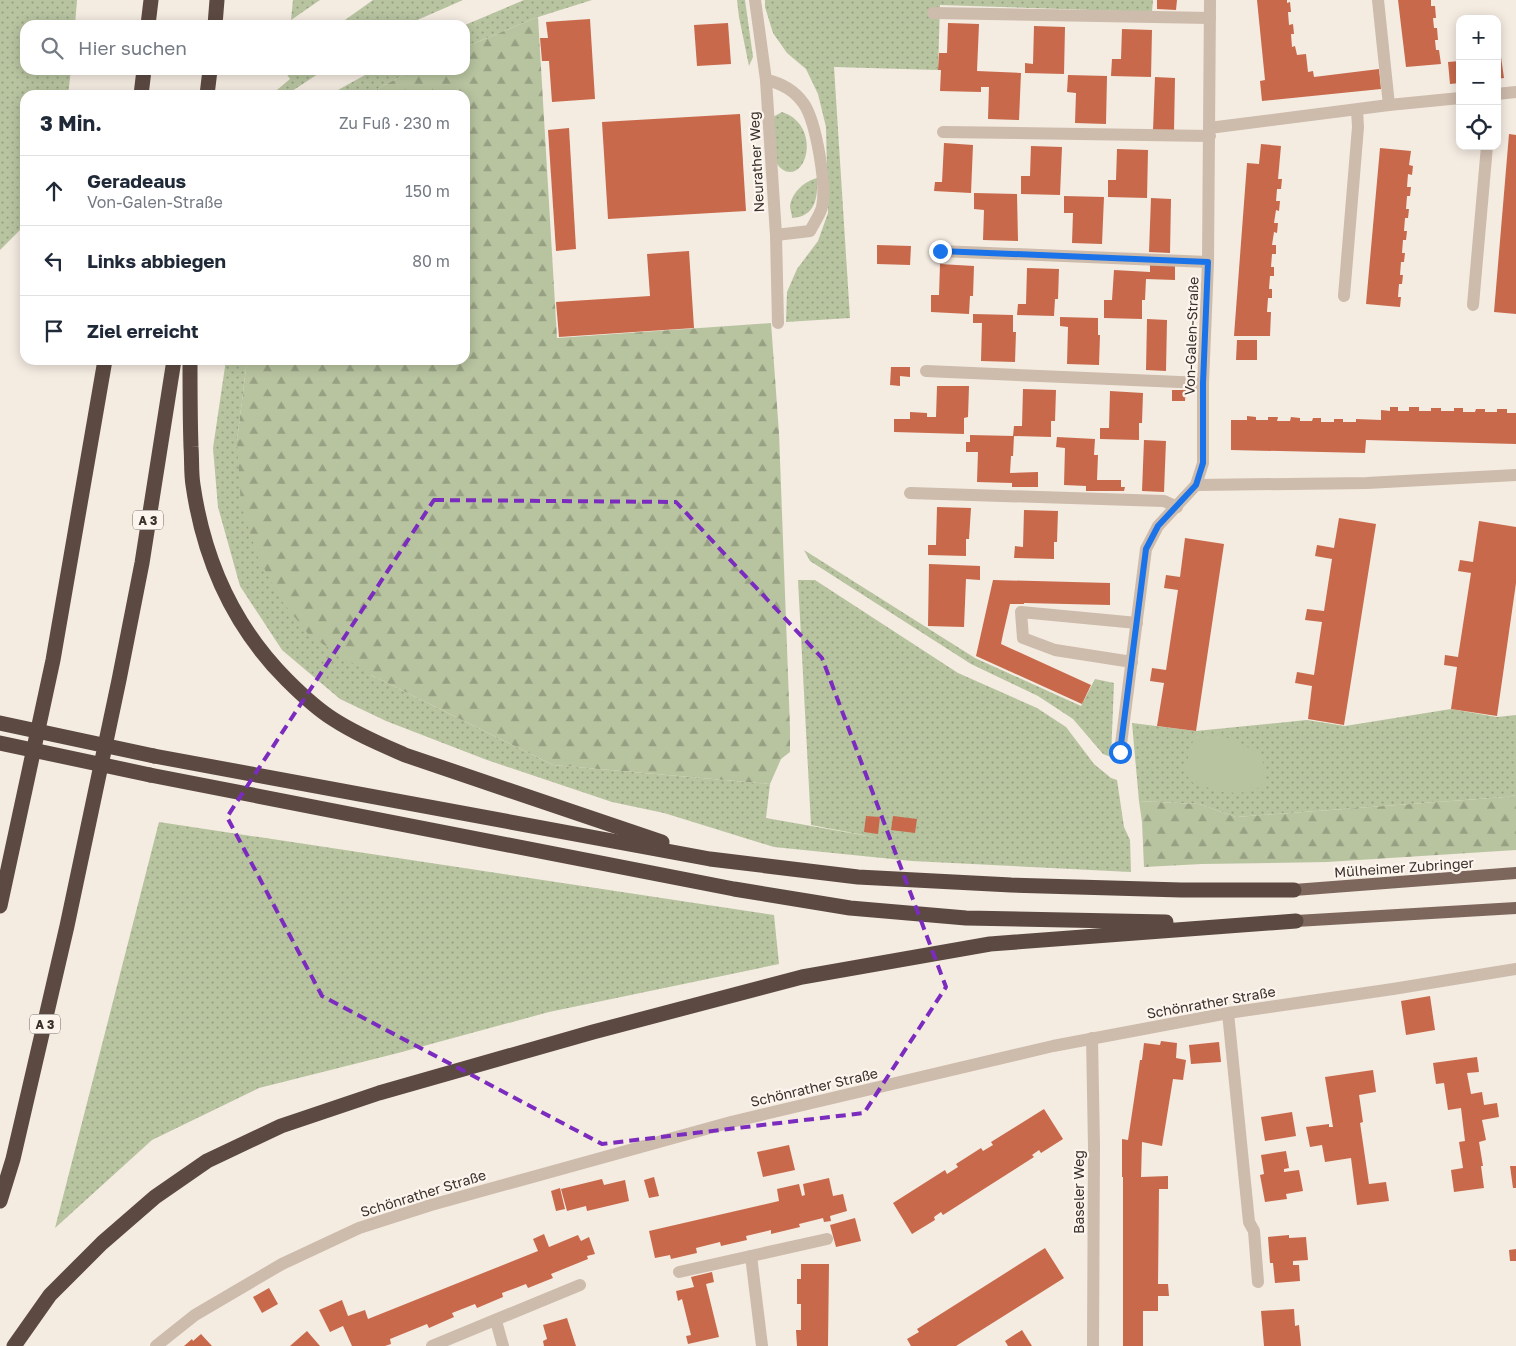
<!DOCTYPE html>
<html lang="de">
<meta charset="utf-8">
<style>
:root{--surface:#fff;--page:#f2f2f3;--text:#1f2937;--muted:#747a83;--line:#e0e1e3}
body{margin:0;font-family:"Golos Text",sans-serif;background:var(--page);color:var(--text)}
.controls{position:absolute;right:15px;top:15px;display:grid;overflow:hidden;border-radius:10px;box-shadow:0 2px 12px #0003}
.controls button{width:45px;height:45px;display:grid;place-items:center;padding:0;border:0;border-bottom:1px solid var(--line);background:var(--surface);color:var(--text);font:25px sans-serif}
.stop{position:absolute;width:15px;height:15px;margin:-11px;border:4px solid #1a73e8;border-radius:50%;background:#fff}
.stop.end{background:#1a73e8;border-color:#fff;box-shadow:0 1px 5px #0008}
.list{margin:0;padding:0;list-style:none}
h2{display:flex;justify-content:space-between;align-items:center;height:65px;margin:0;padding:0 20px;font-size:21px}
h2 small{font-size:16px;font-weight:400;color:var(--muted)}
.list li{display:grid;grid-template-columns:32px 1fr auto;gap:15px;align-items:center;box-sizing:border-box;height:70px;padding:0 20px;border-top:1px solid var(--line)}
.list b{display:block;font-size:19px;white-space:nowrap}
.list p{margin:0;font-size:16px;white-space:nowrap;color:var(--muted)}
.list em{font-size:16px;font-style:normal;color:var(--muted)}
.icon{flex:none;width:28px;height:28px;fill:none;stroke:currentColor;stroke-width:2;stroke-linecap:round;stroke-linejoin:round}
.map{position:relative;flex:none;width:1516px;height:1346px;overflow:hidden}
.search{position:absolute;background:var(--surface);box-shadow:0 2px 12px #0003;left:20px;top:20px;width:450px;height:55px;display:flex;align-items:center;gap:12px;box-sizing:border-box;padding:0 18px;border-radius:15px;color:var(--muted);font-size:19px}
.panel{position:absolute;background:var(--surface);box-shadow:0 2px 12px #0003;left:20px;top:90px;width:450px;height:275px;border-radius:15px}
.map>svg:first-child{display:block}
.grass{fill:url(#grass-dots)}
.forest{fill:url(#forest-firs)}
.park{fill:#b8c4a0}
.building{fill:#c8694b}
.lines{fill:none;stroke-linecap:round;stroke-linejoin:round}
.minor{stroke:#cdbbac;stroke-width:12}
.major{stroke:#7d675c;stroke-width:12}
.highway{stroke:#5c4a42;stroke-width:15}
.highway-bridge{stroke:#5c4a42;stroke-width:15}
.route{stroke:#1a73e8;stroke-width:6}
.marked{fill:none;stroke:#7b2cbf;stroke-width:4;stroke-dasharray:10 6;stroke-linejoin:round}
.labels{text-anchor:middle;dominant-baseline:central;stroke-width:4.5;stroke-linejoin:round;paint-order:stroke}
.shield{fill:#fbf5ee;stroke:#756b66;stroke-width:1}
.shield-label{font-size:12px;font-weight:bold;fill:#3b302b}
.street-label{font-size:14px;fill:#3b302b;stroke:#fbf5ee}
</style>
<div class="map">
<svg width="1516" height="1346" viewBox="0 0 1516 1346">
<defs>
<pattern id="grass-dots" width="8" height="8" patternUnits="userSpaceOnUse" patternTransform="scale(1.25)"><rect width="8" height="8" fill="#b8c4a0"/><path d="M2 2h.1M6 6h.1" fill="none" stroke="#97a083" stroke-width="1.8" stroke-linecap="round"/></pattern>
<pattern id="forest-firs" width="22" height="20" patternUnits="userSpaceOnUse" patternTransform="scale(1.25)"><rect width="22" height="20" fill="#b8c4a0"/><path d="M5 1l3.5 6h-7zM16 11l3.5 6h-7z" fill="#97a083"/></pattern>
</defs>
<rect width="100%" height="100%" fill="#f4ebe1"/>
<g class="grass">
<path d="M0 0H77L75 25H25V70H71L68 95H25V225L0 250Z"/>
<path d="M293 0H320L291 20Z"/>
<path d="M373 0H463L406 25H338Z"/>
<path d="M524 0H592L538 17 465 47V25Z"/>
<path d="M737 0H745L753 57 749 66 739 17Z"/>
<path d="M765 0H1153L1152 12 940 5 938 70 834 67 850 318 786 322 787 292 797 269 818 241 828 213 826 127 818 94 806 69 787 53 773 33 765 7Z"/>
<path d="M284 70H324L286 95H271L290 79Z"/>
<path d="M374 70H413L366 95H329Z"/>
<path d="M782 112C820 124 809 180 785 171 781 169 777 165 775 160 772 147 774 131 773 117Z"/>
<path d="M817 178C818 196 816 217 792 218 792 214 790 209 790 206 792 192 805 181 817 178Z"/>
<path d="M226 360H247L237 441 371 675 553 765 770 784 766 818 879 838 811 825 798 580H815L958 673 1037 708 1066 727 1094 764 1111 778 1117 780 1124 827 1130 840 1131 872 912 861 774 847 664 813 612 802 487 760 386 721 340 699 282 650 240 586 218 507 213 448Z"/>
<path d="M804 550 975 658 1081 706 1095 679 1114 683 1111 757 1103 754 1073 719 1038 696 971 664 810 561Z"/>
<path d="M1451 709 1497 717 1516 715V795L1505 797 1236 817 1199 804 1139 801 1132 723 1196 731 1307 720 1345 726Z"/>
<path d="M159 822 774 915 779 964 549 1012 398 1053 259 1088 152 1140 55 1228Z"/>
</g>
<g class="forest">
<path d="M538 17 557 338 771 323 779 433 790 728V752L781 759 770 784 553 765 371 675 309 635 281 600 258 557 241 505 237 441 247 360H465V95H366L413 70H465V47Z"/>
<path d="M1516 795V850L1327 862 1202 864 1144 867 1142 822 1139 801 1199 804 1236 817 1505 797Z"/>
</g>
<path class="park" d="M1195 734 1225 737 1262 754 1265 784 1253 791 1238 793 1222 792 1193 783 1184 772Z"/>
<g class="building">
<path d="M1157 0H1177L1176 10 1157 9Z"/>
<path d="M1257 0H1287V3L1290 2 1291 12H1288L1289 25 1293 24 1294 34H1291L1292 47 1295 46 1297 55 1306 54 1308 72 1313 71 1314 77 1379 69 1381 89 1262 101 1260 81 1265 80Z"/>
<path d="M1398 0H1431V6H1435L1436 18H1433L1434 28H1437L1438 40H1435L1436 50H1439L1441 64 1406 67Z"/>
<path d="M590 19 595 99 552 102 549 61H542L540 38H548L546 22Z"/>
<path d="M728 23 731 64 697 66 694 25Z"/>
<path d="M948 23 979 24 977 71 1021 73 1019 120 988 119 989 87H981V92L940 91 941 70H938L939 53H947Z"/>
<path d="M1034 26 1065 27 1064 74 1025 73V63L1033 64Z"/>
<path d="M1122 29 1152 30 1151 77 1111 76 1112 59H1121Z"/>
<path d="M1497 57H1501L1504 78 1497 79Z"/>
<path d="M1460 61V83L1450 84 1448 62Z"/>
<path d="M1068 75 1107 76 1106 124 1075 123 1076 93 1067 92Z"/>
<path d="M1155 77 1175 78 1174 131H1153Z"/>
<path d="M740 114 746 211 608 219 602 122Z"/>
<path d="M569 128 576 249 556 251 548 130Z"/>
<path d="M1509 134 1516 135V314L1494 312Z"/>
<path d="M944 143 973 145 971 193 934 191 935 182H942Z"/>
<path d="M1261 144 1281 146 1278 179H1282L1281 189H1277L1276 201H1280L1279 211 1276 210 1274 223H1278L1277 233 1274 232 1272 245H1276V254H1272L1271 267H1274V276H1270L1269 289H1272V298H1268L1267 312H1271L1270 336H1234L1247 163 1259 164Z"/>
<path d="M1031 146 1062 147 1060 195 1021 194V176H1030Z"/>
<path d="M1380 148 1411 151 1409 165 1413 166 1412 175 1408 174 1407 187H1411L1410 196H1407L1406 209H1409L1408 218H1405L1404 231H1407L1406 240H1403L1402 253H1405L1404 262H1401L1400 275H1403L1402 284H1399L1398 297H1401L1400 307 1366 304Z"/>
<path d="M1117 149 1148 150 1147 198 1108 197V180H1116Z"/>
<path d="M974 193 1017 194 1018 241 983 240 984 210 974 209Z"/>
<path d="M1064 196 1104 197 1102 244 1072 243 1073 213H1064Z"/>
<path d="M1151 198 1171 199 1170 253 1149 252Z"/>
<path d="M877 245 911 246 910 265 877 264Z"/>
<path d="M689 251 694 328 559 337 556 302 650 296 647 254Z"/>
<path d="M940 264 974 266 973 296H970L969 314 931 312V295H939Z"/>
<path d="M1150 265 1175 266V280L1146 279 1145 300H1142V319L1104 318V300H1112L1114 270 1150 272Z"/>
<path d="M1027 268 1059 269 1058 299H1055L1054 316 1017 315 1018 304H1026Z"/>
<path d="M973 314 1013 315V332H1016L1015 362 981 361 982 323H973Z"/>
<path d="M1060 317 1098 318V335H1100L1099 365 1067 364 1068 327 1060 326Z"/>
<path d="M1147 319 1167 320 1166 371 1146 370Z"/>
<path d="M1237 340H1257V360H1236Z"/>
<path d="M891 367H910V377L900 376V386L890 385Z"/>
<path d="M937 386H969L968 417 964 418V434L894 432V419H910V412L927 413V417H936Z"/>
<path d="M1023 389 1056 390 1055 421H1051V437L1013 436 1014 426H1022Z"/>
<path d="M1172 390H1186L1185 401H1172Z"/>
<path d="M1110 391 1143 393 1142 423H1139V440L1100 439V428H1109Z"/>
<path d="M1390 407H1398V411H1409V407H1419V411H1431V408H1441V411H1454V408H1463V412H1475L1476 409H1485V412H1497V409H1507V413H1516V444L1366 440 1365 453 1231 450V420H1247V416L1256 417V420H1268V417H1278L1277 421H1290L1291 417 1300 418V421H1312L1313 418H1321V422H1334V419H1343V422H1356V419L1381 420V410L1390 411Z"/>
<path d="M970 435 1014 436 1013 456H1011L1010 473 1038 472V487H1012V483L977 482 978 452H966V442H970Z"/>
<path d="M1057 437 1095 439 1094 455H1098L1097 480H1121V487H1125L1124 491H1086V486L1064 485 1065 448 1056 447Z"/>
<path d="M1144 440 1166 441 1164 492 1142 491Z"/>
<path d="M937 507 971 508 969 539H966V556L928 555V545H936Z"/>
<path d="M1024 510 1058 511 1057 542H1054V559L1014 558 1015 546 1023 547Z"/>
<path d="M1339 518 1376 524 1344 725 1308 719 1312 686 1295 683 1297 672 1314 675 1322 622 1305 620 1307 609 1324 611 1332 559 1315 556 1317 545 1334 548Z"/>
<path d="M1479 521 1516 527V583L1497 716 1451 709 1457 667 1444 665 1445 655 1458 657 1471 573 1458 571 1460 560 1473 562Z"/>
<path d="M1185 538 1224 544 1196 731 1157 726 1164 683 1150 681 1152 668 1166 670 1178 590 1164 588 1166 575 1180 577Z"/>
<path d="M929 564 980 566V580L966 579 964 627 928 626Z"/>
<path d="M993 580 1110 583V605L1024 603V604H1010L1003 634 1001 644 1091 685 1082 704 976 656Z"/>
<path d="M866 816 880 817 878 834 864 832Z"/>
<path d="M893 816 917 819 915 833 891 830Z"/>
<path d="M1430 996 1435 1030 1406 1035 1401 1001Z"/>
<path d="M1161 1041 1177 1043 1176 1058 1186 1060 1183 1080 1173 1079 1162 1146 1142 1142 1141 1177 1168 1176V1189H1159L1158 1284H1168L1169 1296H1158V1311H1143V1346H1123V1177H1122V1139L1128 1140 1140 1060H1142L1144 1043 1160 1045Z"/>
<path d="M1219 1042 1221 1062 1191 1064 1189 1045Z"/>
<path d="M1477 1057 1479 1072 1467 1073 1471 1094 1482 1092 1484 1105 1497 1103 1499 1117 1482 1120 1486 1140 1479 1142 1483 1166H1481L1484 1188 1454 1192 1451 1170 1463 1168 1459 1142 1465 1141 1461 1108 1448 1110 1444 1083 1436 1084 1433 1063Z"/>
<path d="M1373 1070 1376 1092 1359 1095 1363 1122 1360 1123 1369 1184 1386 1182 1389 1201 1357 1205 1351 1158 1325 1162 1322 1145 1310 1147 1306 1127 1329 1124V1127H1333L1325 1077Z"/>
<path d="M1044 1109 1063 1139 1041 1153 1039 1150 1032 1155 1034 1157 943 1215 941 1212 934 1217 935 1220 912 1234 893 1203 945 1170 947 1174 958 1167 956 1164 981 1148 983 1151 993 1145 991 1142Z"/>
<path d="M1292 1112 1296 1136 1265 1141 1261 1117Z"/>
<path d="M789 1145 795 1170 763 1177 757 1152Z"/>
<path d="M1286 1151 1289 1168 1284 1169V1172L1299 1170 1303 1191 1286 1194 1287 1199 1265 1202 1260 1175 1264 1174 1261 1155Z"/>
<path d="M1510 1166H1516V1188H1513Z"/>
<path d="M654 1177 659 1196 649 1198 644 1180Z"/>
<path d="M829 1178 833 1196 843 1194 847 1211 830 1216 831 1221 824 1222 823 1218 799 1224 800 1227 771 1234V1230L746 1236 747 1240 721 1246 720 1242 696 1248 697 1253 671 1259 670 1255 655 1258 649 1231 779 1201 777 1189 799 1184 802 1196 805 1195 803 1184Z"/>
<path d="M602 1179 604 1185 625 1180 629 1201 587 1211 586 1206 567 1211 561 1189Z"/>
<path d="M560 1188 565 1209 556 1211 551 1191Z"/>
<path d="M855 1218 861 1241 836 1247 830 1225Z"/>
<path d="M544 1234 549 1247 578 1235 581 1241 589 1237 595 1254 587 1256 588 1259 551 1274 553 1278 528 1288 526 1284 513 1289 502 1293 503 1297 477 1308 475 1304 452 1313 454 1317 429 1328 427 1324 390 1339 391 1344 385 1346H352L343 1326 330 1332 319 1310 342 1300 348 1316 365 1310 368 1319 538 1251 533 1239Z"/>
<path d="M1289 1235V1238L1306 1237 1308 1260 1293 1261V1265H1299L1300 1281 1275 1283 1273 1263H1270L1268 1237Z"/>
<path d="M1045 1248 1064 1278 956 1346H911L907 1339 919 1332 917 1329Z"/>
<path d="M1516 1249V1261H1510L1509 1250Z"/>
<path d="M801 1264H829L828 1346H797L796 1330H801V1304H797V1279H801Z"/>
<path d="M712 1272 714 1282 706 1284 719 1337 688 1344 686 1336 691 1335 682 1299 678 1301 676 1291 694 1287 691 1277Z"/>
<path d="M269 1288 278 1304 262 1313 253 1297Z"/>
<path d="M1294 1309 1295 1326 1299 1325 1301 1346H1264L1261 1311Z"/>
<path d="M567 1318 576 1346H544L543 1341 547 1339 543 1325Z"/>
<path d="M1022 1330 1032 1346H1008L1005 1341Z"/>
<path d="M307 1331 320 1346H290Z"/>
<path d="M201 1334 212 1346H184L192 1339 193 1341Z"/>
</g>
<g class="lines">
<g class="minor">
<path d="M755 0 766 80 776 235 778 323"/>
<path d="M1378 0 1389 105"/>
<path d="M933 13 1210 18"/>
<path d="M766 80C781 83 795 91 804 104 816 122 827 185 822 207 820 215 814 223 810 231L776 235"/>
<path d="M1497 94 1516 92"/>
<path d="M1209 128 1389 105 1460 98"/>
<path d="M943 132 1210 136"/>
<path d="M940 251 1208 262"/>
<path d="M1344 296 1358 127 1357 110"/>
<path d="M1473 305 1487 146"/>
<path d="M926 371 1203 383"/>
<path d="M1196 485 1367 483 1516 475"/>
<path d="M910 493 1164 501 1177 507"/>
<path d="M1132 662 1055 650 1023 638 1021 612 1137 623"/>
<path d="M1120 752 1146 549 1158 526 1196 485 1203 463V383L1208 262 1210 0"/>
<path d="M1228 1013 1249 1222 1254 1231 1258 1282"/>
<path d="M1092 1038 1094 1146 1093 1346"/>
<path d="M751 1256 762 1346"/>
<path d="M679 1272 827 1239"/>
<path d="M496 1321 503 1346"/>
<path d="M156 1346 195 1315 282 1264 359 1228 431 1205 731 1122 1053 1046 1228 1013 1393 989 1516 969"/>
<path d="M432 1346 580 1285"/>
</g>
<g class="major">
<path d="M1294 890 1516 873"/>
<path d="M1296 921 1516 908"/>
</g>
<g class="highway">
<path d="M148 25 151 0"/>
<path d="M215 25 217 0"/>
<path d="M141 95 144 70"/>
<path d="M207 95 210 70"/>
<path d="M190 360C190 389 190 418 191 447 192 460 191 473 193 485 204 561 233 626 287 680 301 694 317 709 333 719 356 734 380 744 405 755L662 842"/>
<path d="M154 756 710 859 858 877 1011 885 1181 890H1294"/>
<path d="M150 775 734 889 850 908 966 918 1166 922"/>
<path d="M0 906 53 660 105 360"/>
<path d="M0 1201 13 1159 67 926 119 680 142 563 174 360"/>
<path d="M14 1346 50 1295 102 1243 155 1197 207 1161 281 1126 379 1093 593 1032 802 977 990 944 1296 921"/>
</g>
<g class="highway-bridge">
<path d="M0 723 154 756"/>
<path d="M0 743 150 775"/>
</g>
</g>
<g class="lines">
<path class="route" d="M940 251 1208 262 1203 383V463L1196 485 1158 526 1146 549 1120 752"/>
</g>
<path class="marked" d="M434 500 676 502 822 658 946 987 864 1113 602 1144 322 996 227 817Z"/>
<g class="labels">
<g class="shield">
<rect x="133" y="510.5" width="30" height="19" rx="4"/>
<rect x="30" y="1014.5" width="30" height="19" rx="4"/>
</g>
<g class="shield-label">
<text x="148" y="520">A 3</text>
<text x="45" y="1024">A 3</text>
</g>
<g class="street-label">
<text transform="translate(756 162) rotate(-93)">Neurather Weg</text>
<text transform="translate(1191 336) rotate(-88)">Von-Galen-Straße</text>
<text transform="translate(1404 867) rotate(-4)">Mülheimer Zubringer</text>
<text transform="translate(1211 1002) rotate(-10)">Schönrather Straße</text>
<text transform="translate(814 1087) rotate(-13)">Schönrather Straße</text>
<text transform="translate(1078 1192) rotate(-90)">Baseler Weg</text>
<text transform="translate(423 1193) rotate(-17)">Schönrather Straße</text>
</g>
</g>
</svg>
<div class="controls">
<button>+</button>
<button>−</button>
<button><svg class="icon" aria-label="locate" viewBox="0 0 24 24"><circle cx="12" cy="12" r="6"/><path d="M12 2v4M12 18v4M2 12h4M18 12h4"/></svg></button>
</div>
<div class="stop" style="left:1120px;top:752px"></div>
<div class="stop end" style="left:940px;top:251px"></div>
<div class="search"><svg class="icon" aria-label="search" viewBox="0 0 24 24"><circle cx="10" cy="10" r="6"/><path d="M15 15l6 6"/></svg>Hier suchen</div>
<section class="panel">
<h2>3 Min.<small>Zu Fuß · 230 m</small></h2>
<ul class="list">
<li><svg class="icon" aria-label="ahead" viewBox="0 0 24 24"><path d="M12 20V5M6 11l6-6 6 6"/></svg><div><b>Geradeaus</b><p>Von-Galen-Straße</p></div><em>150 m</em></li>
<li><svg class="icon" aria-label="left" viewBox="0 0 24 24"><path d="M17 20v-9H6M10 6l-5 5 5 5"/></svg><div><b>Links abbiegen</b></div><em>80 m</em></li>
<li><svg class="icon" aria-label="arrive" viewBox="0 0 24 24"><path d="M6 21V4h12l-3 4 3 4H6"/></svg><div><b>Ziel erreicht</b></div></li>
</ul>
</section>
</div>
